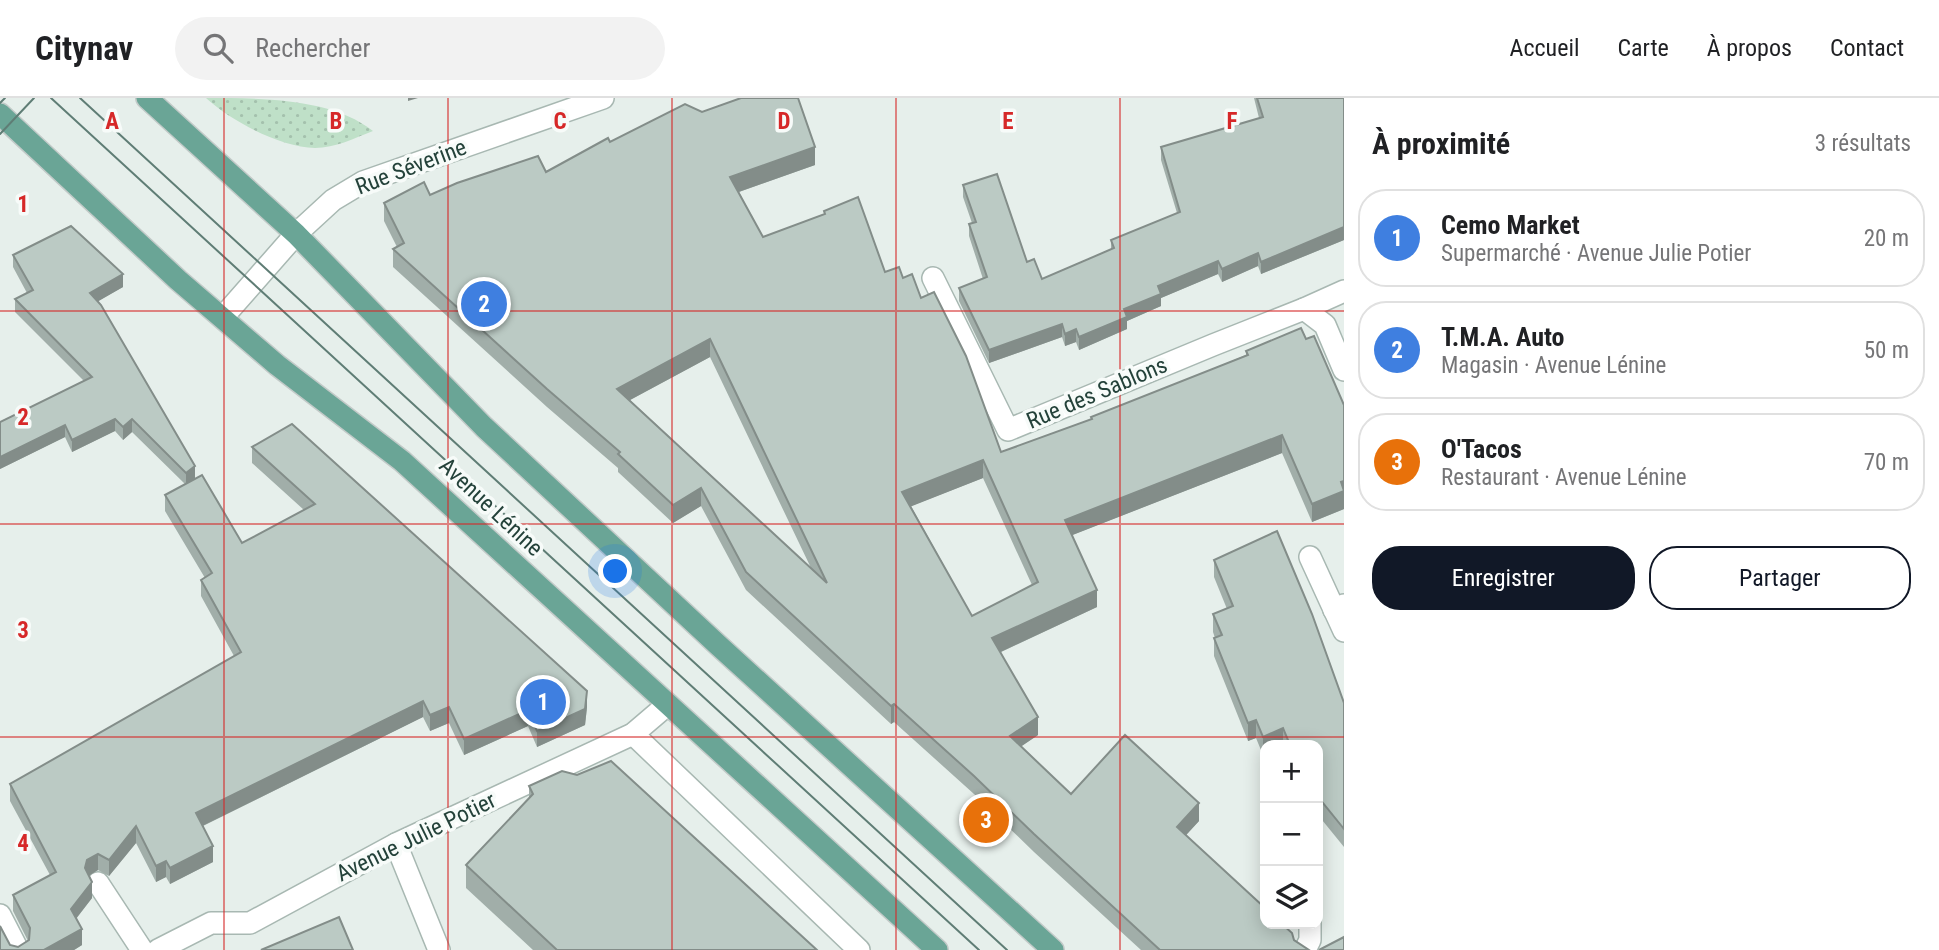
<!DOCTYPE html>
<html lang="fr">
<meta charset="utf-8">
<style>
:root{--surface:#fff;--page:#f2f2f2;--text:#202124;--muted:#757577;--line:#e0e0e0;--accent:#111827}
body{margin:0;font-family:"Roboto Condensed",sans-serif;background:var(--page);color:var(--text)}
.controls{position:absolute;right:21px;bottom:21px;display:grid;overflow:hidden;border-radius:14px;box-shadow:0 4px 18px #0003}
.controls button{width:63px;height:63px;display:grid;place-items:center;padding:0;border:0;border-bottom:2px solid var(--line);background:var(--surface);color:var(--text);font:35px sans-serif}
.you{position:absolute;left:616px;top:474px;width:24px;height:24px;margin:-18px;border:5px solid #fff;border-radius:50%;background:#1a73e8;box-shadow:0 0 0 10px #1a73e833}
.badge{display:grid;place-items:center;width:46px;height:46px;border-radius:50%;background:var(--accent);color:#fff;font-size:23px;font-weight:700}
.pin{position:absolute;translate:-50% -50%;border:4px solid #fff;box-shadow:0 2px 7px #0006}
.list{margin:0;padding:0;list-style:none}
h2{display:flex;justify-content:space-between;align-items:center;height:91px;margin:0;padding:0 28px;font-size:30px}
h2 small{font-size:23px;font-weight:400;color:var(--muted)}
.list li{display:grid;grid-template-columns:46px 1fr auto;gap:21px;align-items:center;box-sizing:border-box;height:98px;margin:0 14px 14px;padding:0 14px;border:2px solid var(--line);border-radius:28px}
.list b{display:block;font-size:26px;white-space:nowrap}
.list p{margin:0;font-size:23px;white-space:nowrap;color:var(--muted)}
.list em{font-size:23px;font-style:normal;color:var(--muted)}
.actions{display:flex;gap:14px;padding:21px 28px}
.actions a{flex:1;padding:16px 0;border:2px solid var(--accent);border-radius:28px;text-align:center;font-size:24px;color:var(--accent)}
.actions .main{background:var(--accent);color:#fff}
.icon{flex:none;width:38px;height:38px;fill:none;stroke:currentColor;stroke-width:2;stroke-linecap:round;stroke-linejoin:round}
.map{position:relative;flex:none;width:1344px;height:852px;overflow:hidden}
header{display:flex;align-items:center;gap:42px;box-sizing:border-box;height:98px;padding:0 35px;background:var(--surface);border-bottom:2px solid var(--line)}
header strong{font-size:33px}
nav{display:flex;gap:38px;margin-inline-start:auto;font-size:24px}
.search{width:490px;height:63px;background:var(--page);display:flex;align-items:center;gap:18px;box-sizing:border-box;padding:0 24px;border-radius:38px;color:var(--muted);font-size:26px}
main{display:flex}
aside{flex:1;background:var(--surface)}
.map>svg:first-child{display:block}
.grass{fill:url(#grass-dots)}
.lines{fill:none;stroke-linecap:round;stroke-linejoin:round}
.lane-casing{stroke:#a8b8b2;stroke-width:24}
.street-casing{stroke:#a8b8b2;stroke-width:24}
.primary-casing{stroke:#c2cac8;stroke-width:24}
.lane{stroke:#fff;stroke-width:21}
.street{stroke:#fff;stroke-width:21}
.primary{stroke:#6aa596;stroke-width:21}
.tram{stroke:#5f7d75;stroke-width:2}
.wall{fill:#a1aea9;fill-rule:evenodd}
.shaded-wall{fill:#838d89}
.building{fill:#bbcac4;stroke:#838d89;stroke-width:2;fill-rule:evenodd}
.grid{fill:none;stroke:#d62828;stroke-width:2;stroke-opacity:0.55}
.labels{text-anchor:middle;dominant-baseline:central;stroke-width:7;stroke-linejoin:round;paint-order:stroke}
.street-label{font-size:23px;fill:#24423a;stroke:#f7fbf9}
.grid-label{font-size:23px;text-anchor:middle;font-weight:bold;fill:#d62828;stroke:#f7fbf9;stroke-width:7;stroke-linejoin:round;paint-order:stroke}
</style>
<header>
<strong>Citynav</strong>
<div class="search"><svg class="icon" aria-label="search" viewBox="0 0 24 24"><circle cx="10" cy="10" r="6"/><path d="M15 15l6 6"/></svg>Rechercher</div>
<nav><a>Accueil</a><a>Carte</a><a>À propos</a><a>Contact</a></nav>
</header>
<main>
<div class="map">
<svg width="1344" height="852" viewBox="0 0 1344 852">
<defs>
<pattern id="grass-dots" width="8" height="8" patternUnits="userSpaceOnUse" patternTransform="scale(1.75)"><rect width="8" height="8" fill="#bfe0c8"/><path d="M2 2h.1M6 6h.1" fill="none" stroke="#a4c1ad" stroke-width="1.8" stroke-linecap="round"/></pattern>
</defs>
<rect width="100%" height="100%" fill="#e6efeb"/>
<path class="grass" d="M206 0C261 0 332 0 373 33 355 40 335 50 315 50 280 49 231 23 206 0Z"/>
<g class="lines">
<defs>
<g id="lane">
<path d="M1304 211 1344 193"/>
<path d="M1310 459 1344 533"/>
<path d="M633 636 859 852"/>
<path d="M98 785 142 852"/>
<path d="M0 817 18 852"/>
<path d="M1305 852 1310 842V826"/>
</g>
<g id="street">
<path d="M933 180 1008 332 1213 247 1304 211 1325 227 1344 272"/>
<path d="M223 219 296 136 333 102 363 84 603 0"/>
<path d="M1334 512 1344 507"/>
<path d="M396 746 439 852"/>
<path d="M158 852 211 825H250L396 746 633 636 667 607"/>
</g>
<g id="primary">
<path d="M147 0 296 136 484 329 718 547 1053 852"/>
<path d="M0 16 178 182 277 267 402 363 937 852"/>
</g>
</defs>
<use href="#lane" class="lane-casing"/>
<use href="#street" class="street-casing"/>
<use href="#primary" class="primary-casing"/>
<use href="#lane" class="lane"/>
<use href="#street" class="street"/>
<use href="#primary" class="primary"/>
<g class="tram">
<path d="M51 0 979 852"/>
<path d="M80 0 1007 852"/>
<path d="M0 5 5 0"/>
<path d="M0 36 34 0"/>
</g>
</g>
<g class="wall">
<path d="M1254 0H1344V142L1261 176 1258 168 1222 184 1218 176 1161 200V208L1127 223V231L1079 252 1076 244 1065 248 1062 239 989 265 959 203V190L983 181 969 138V126L972 125 963 99V87L1027 164 1042 181 1111 151V142L1177 115 1161 62V49L1259 20Z"/>
<path d="M610 44 815 67 739 94 763 139 824 116V113L885 174 903 180 921 200 1001 354 1091 321 1246 257V253L1306 241 1344 307V411L1312 424 1282 355 1072 437 1097 509 1001 554 1038 637 1021 648 1071 696 1199 723 1186 737 1294 842 1309 852H1141L1034 754 974 696 894 624 891 626 746 492 701 408 673 425 618 374V370L547 309 393 169V151L397 149 384 123V105L430 97 546 74ZM710 259 811 470 630 302ZM983 380 1032 487 972 518 911 408Z"/>
<path d="M13 157 123 189 98 203 195 380 242 445 304 412 252 365V349L587 609 585 627 537 649 528 628 464 657 449 625 430 633 423 619 203 728 213 764 170 786 166 779 156 784 136 745 109 778 98 772 89 777 92 800 76 821 82 847 74 852H0L10 847 18 849 28 843 13 813V797L50 777 10 703V686L234 558 201 498V482L205 480 165 413V397L185 386 132 334 123 342 115 333 72 354 65 339 0 371V324L84 283 15 214V201L27 195 13 169Z"/>
<path d="M1214 462 1344 605V749L1318 717V647H1265V656L1263 657 1256 640 1248 643 1214 558V540H1215L1213 534V516L1227 511 1214 479Z"/>
<path d="M529 688 817 852H533L466 790V767L529 701Z"/>
</g>
<g class="shaded-wall">
<path d="M408 0H418L408 3Z"/>
<path d="M815 49V67L730 97V79Z"/>
<path d="M1344 129V142L1261 176V164Z"/>
<path d="M1258 155V168L1222 184V171Z"/>
<path d="M1218 163V176L1161 200V208L1127 223V231L1079 252V239L1124 211 1158 188Z"/>
<path d="M123 176V189L90 208V195Z"/>
<path d="M1062 226V239L989 265V252Z"/>
<path d="M1076 231V244L1065 248V236Z"/>
<path d="M710 241V259L617 309V291Z"/>
<path d="M115 321V333L72 354V342Z"/>
<path d="M132 321V334L123 342V329Z"/>
<path d="M65 327V339L0 371V359Z"/>
<path d="M1282 337V355L1065 440V422Z"/>
<path d="M983 362V380L902 412V394Z"/>
<path d="M195 368V380L186 387V375Z"/>
<path d="M1344 383V411L1312 424V406Z"/>
<path d="M701 390V408L673 425V407Z"/>
<path d="M1097 492V509L992 558V540Z"/>
<path d="M587 593V609L585 627 537 649V633Z"/>
<path d="M423 603V619L196 731V715Z"/>
<path d="M894 606V624L891 626V608Z"/>
<path d="M449 609V625L430 633V617Z"/>
<path d="M528 612V628L464 657V641Z"/>
<path d="M1038 619V637L1010 656V638Z"/>
<path d="M1256 622V640L1248 643V625Z"/>
<path d="M1283 630V647H1265V656L1263 657V639Z"/>
<path d="M1199 705V723L1177 747V729Z"/>
<path d="M136 728V745L109 778V762Z"/>
<path d="M213 748V764L170 786V770Z"/>
<path d="M98 756V772L87 779 85 770 87 762Z"/>
<path d="M166 763V779L156 784V768Z"/>
<path d="M92 784V800L71 827V811Z"/>
<path d="M82 831V847L74 852H44Z"/>
</g>
<g class="building">
<path d="M741 0H798L815 49 730 79 763 139 825 116 824 113 858 99 885 174 899 169 903 180 912 176 921 200 934 194 966 258 1001 354 1092 321 1091 319 1248 257 1246 253 1301 230 1306 241 1314 238 1344 307V383L1341 384 1344 393 1312 406 1282 337 1065 422 1097 492 992 540 1038 619 1010 638 1071 696 1125 637 1199 705 1177 729 1265 810V826H1282L1292 835 1294 842 1309 852H1160L1034 736 974 678 894 606 891 608 746 474 701 390 673 407 618 356 620 354 547 291 393 151 404 145 384 105 424 84 430 97 457 85 538 58 546 74 608 40 610 44 685 6 702 14ZM710 241 827 485 617 291ZM983 362 1038 484 972 518 902 394Z"/>
<path d="M1257 0H1344V129L1261 164 1258 155 1222 171 1218 163 1158 188 1161 196 1124 211 1127 219 1079 239 1076 231 1065 236 1062 226 989 252 959 190 987 179 969 126 976 124 963 87 997 76 1027 164 1034 161 1042 181 1114 150 1111 142 1180 114 1161 49 1263 19Z"/>
<path d="M71 128 123 176 90 195 101 207 195 368 186 375 132 321 123 329 115 321 72 342 65 327 0 359V324L92 279 15 201 33 192 13 157Z"/>
<path d="M292 326 587 593 585 611 537 633 528 612 464 641 449 609 430 617 423 603 196 715 213 748 170 770 166 763 156 768 136 728 109 762 98 756 87 762 85 770 92 784 71 811 82 831 44 852H0V828L10 847 18 849 29 842 30 830 13 797 56 774 10 686 241 554 201 482 212 475 165 397 202 377 242 445 315 406 252 349Z"/>
<path d="M1277 433 1312 516 1344 605V731L1318 699V647H1290L1283 630 1263 639 1256 622 1248 625 1214 540 1222 537 1213 516 1233 508 1214 462Z"/>
<path d="M611 663 817 852H557L466 767 533 696 529 688 562 673 577 677Z"/>
<path d="M339 819 353 852H261Z"/>
<path d="M1344 839V852H1319Z"/>
</g>
<path class="grid" d="M224 0V852M448 0V852M672 0V852M896 0V852M1120 0V852M0 213H1344M0 426H1344M0 639H1344"/>
<g class="labels">
<g class="street-label">
<text transform="translate(411 69) rotate(-21)">Rue Séverine</text>
<text transform="translate(1097 295) rotate(-23)">Rue des Sablons</text>
<text transform="translate(491 409) rotate(43)">Avenue Lénine</text>
<text transform="translate(416 739) rotate(-26)">Avenue Julie Potier</text>
</g>
</g>
<g class="grid-label">
<text x="112" y="31">A</text>
<text x="336" y="31">B</text>
<text x="560" y="31">C</text>
<text x="784" y="31">D</text>
<text x="1008" y="31">E</text>
<text x="1232" y="31">F</text>
<text x="23" y="114">1</text>
<text x="23" y="327">2</text>
<text x="23" y="540">3</text>
<text x="23" y="753">4</text>
</g>
</svg>
<div class="controls">
<button>+</button>
<button>−</button>
<button><svg class="icon" aria-label="layers" viewBox="0 0 24 24"><path d="M12 4l9 5-9 5-9-5zM3 14l9 5 9-5"/></svg></button>
</div>
<div class="you"></div>
<div class="pin badge" style="left:543px;top:604px;background:#3f7fe0">1</div>
<div class="pin badge" style="left:484px;top:206px;background:#3f7fe0">2</div>
<div class="pin badge" style="left:986px;top:722px;background:#e8710a">3</div>
</div>
<aside>
<h2>À proximité<small>3 résultats</small></h2>
<ul class="list">
<li><span class="badge" style="background:#3f7fe0">1</span><div><b>Cemo Market</b><p>Supermarché · Avenue Julie Potier</p></div><em>20 m</em></li>
<li><span class="badge" style="background:#3f7fe0">2</span><div><b>T.M.A. Auto</b><p>Magasin · Avenue Lénine</p></div><em>50 m</em></li>
<li><span class="badge" style="background:#e8710a">3</span><div><b>O'Tacos</b><p>Restaurant · Avenue Lénine</p></div><em>70 m</em></li>
</ul>
<div class="actions"><a class="main">Enregistrer</a><a>Partager</a></div>
</aside>
</main>
